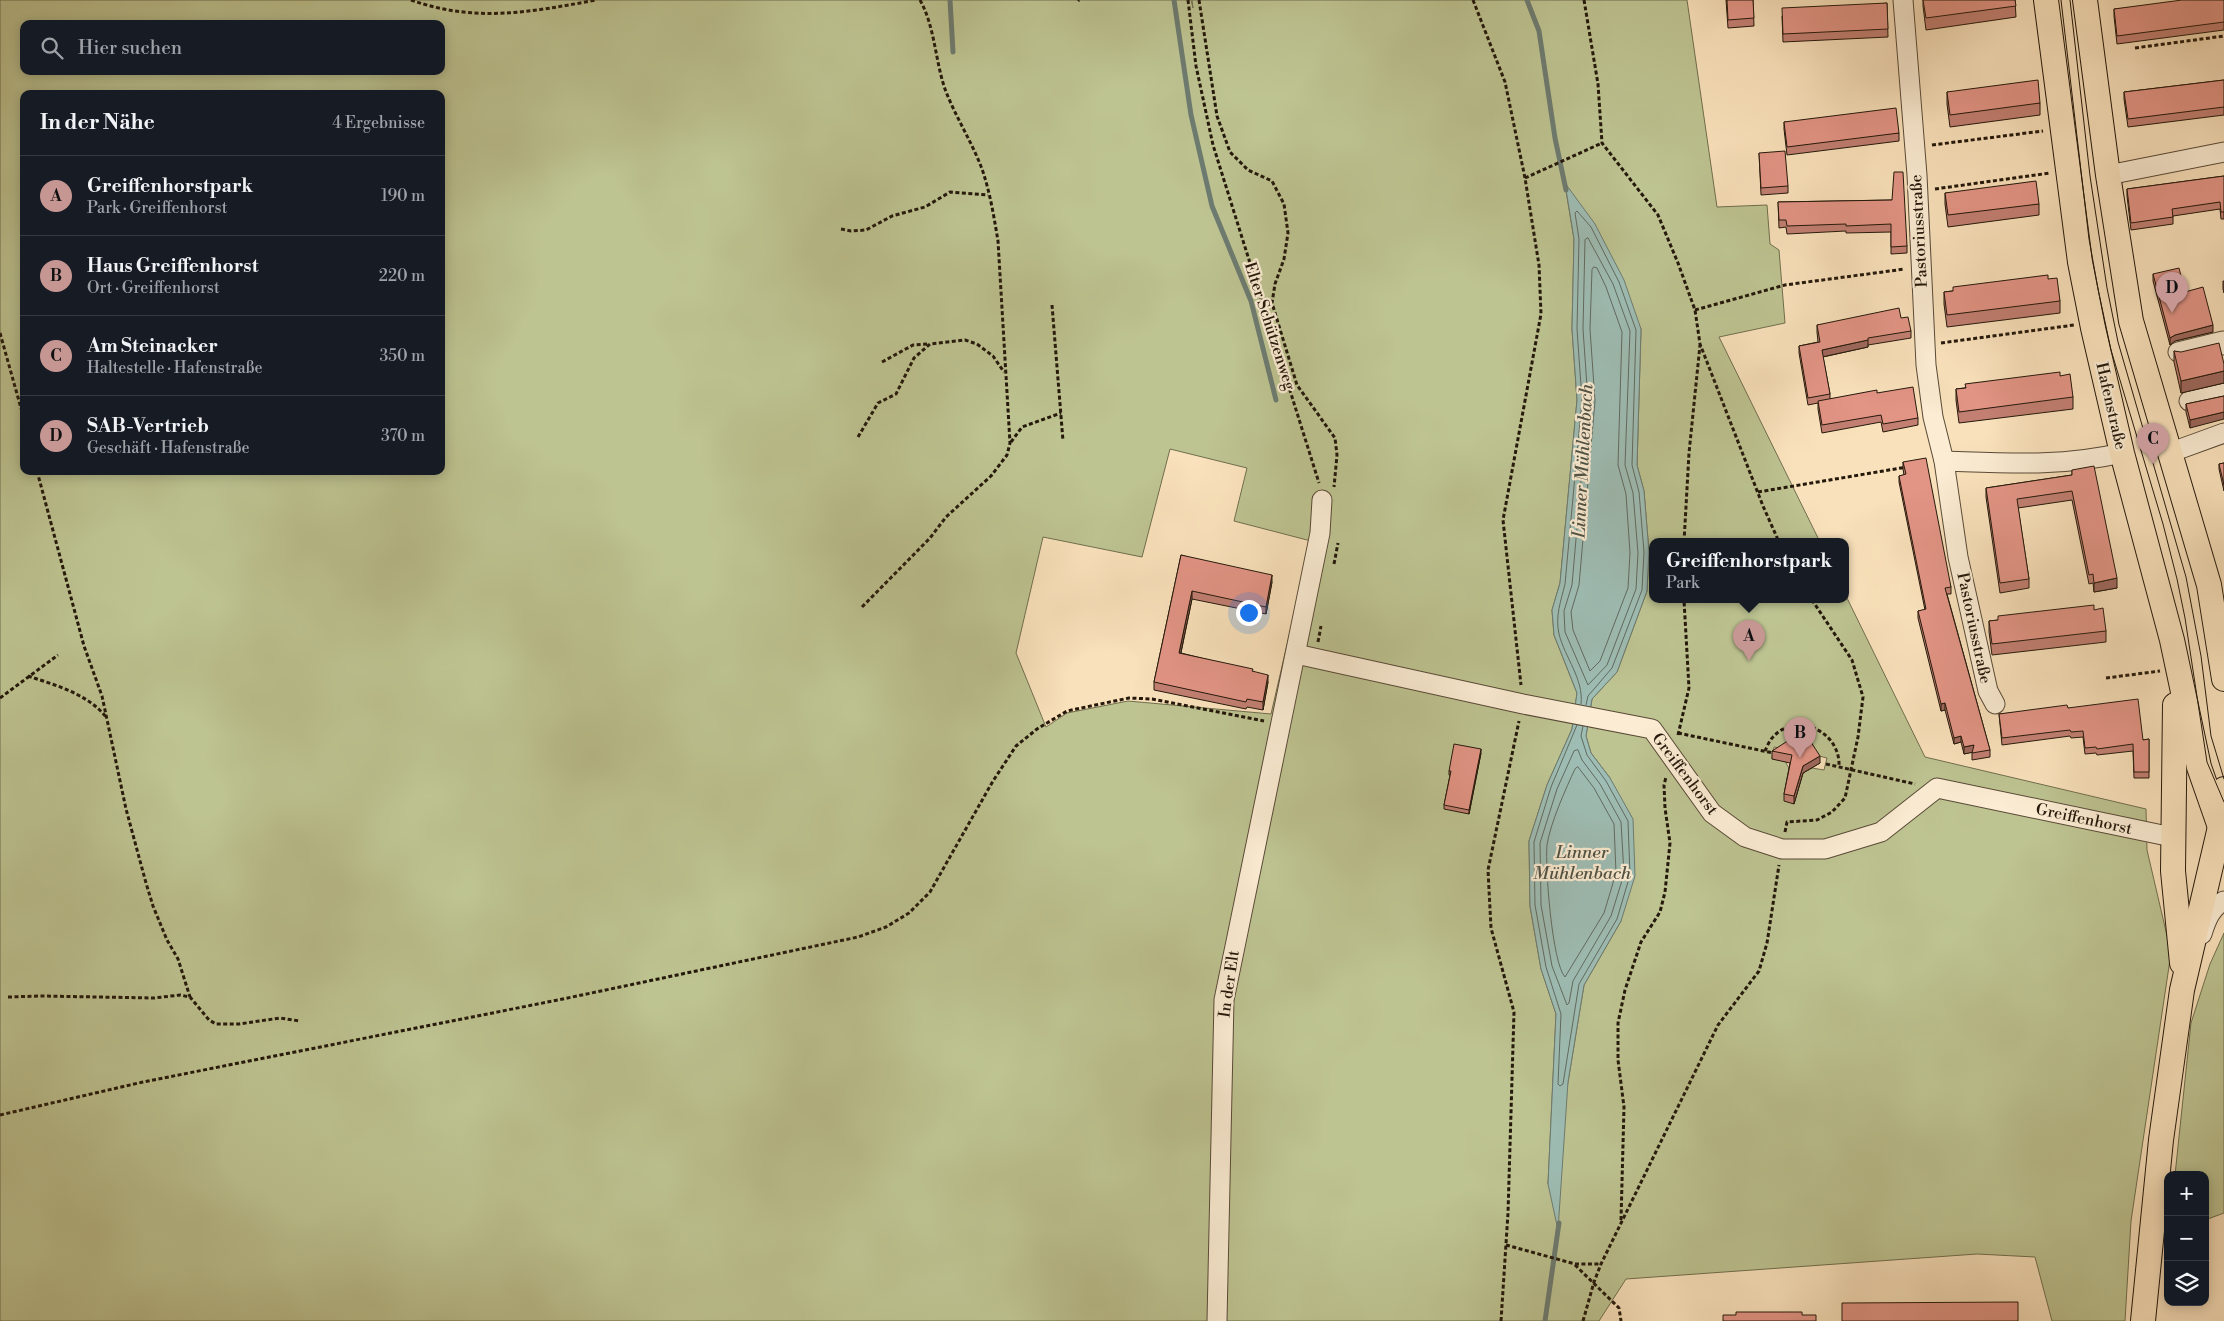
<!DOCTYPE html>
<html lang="de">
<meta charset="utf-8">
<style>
:root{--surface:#171b24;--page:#20242c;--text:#f1f3f6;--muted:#9ea1a6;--line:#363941;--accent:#c59692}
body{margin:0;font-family:"Libre Bodoni",serif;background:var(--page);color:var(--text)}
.controls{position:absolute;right:15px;bottom:15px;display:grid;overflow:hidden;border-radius:10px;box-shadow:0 2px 12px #0003}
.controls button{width:45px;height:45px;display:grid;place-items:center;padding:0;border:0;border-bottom:1px solid var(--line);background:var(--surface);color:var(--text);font:25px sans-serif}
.you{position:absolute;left:1248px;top:612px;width:18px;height:18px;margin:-12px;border:4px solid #fff;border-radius:50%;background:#1a73e8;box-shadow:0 0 0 8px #1a73e833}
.badge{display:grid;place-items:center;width:32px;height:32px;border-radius:50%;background:var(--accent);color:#111;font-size:16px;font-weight:700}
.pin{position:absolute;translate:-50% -41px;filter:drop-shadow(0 1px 2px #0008)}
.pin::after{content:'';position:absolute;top:26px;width:18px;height:15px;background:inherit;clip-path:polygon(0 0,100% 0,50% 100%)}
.popup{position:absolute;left:1649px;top:538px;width:200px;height:65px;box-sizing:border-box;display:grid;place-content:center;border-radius:10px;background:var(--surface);filter:drop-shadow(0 1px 4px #0005);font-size:16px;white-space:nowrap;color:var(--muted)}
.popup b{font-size:19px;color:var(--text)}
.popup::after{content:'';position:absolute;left:50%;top:100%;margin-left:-10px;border:10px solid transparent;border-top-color:var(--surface)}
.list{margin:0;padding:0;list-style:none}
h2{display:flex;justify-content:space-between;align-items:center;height:65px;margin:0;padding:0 20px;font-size:21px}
h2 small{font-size:16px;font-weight:400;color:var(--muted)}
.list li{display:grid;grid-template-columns:32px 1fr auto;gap:15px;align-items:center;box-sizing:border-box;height:80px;padding:0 20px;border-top:1px solid var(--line)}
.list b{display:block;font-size:19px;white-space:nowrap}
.list p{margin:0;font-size:16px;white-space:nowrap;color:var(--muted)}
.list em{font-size:16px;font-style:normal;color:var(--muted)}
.icon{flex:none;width:28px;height:28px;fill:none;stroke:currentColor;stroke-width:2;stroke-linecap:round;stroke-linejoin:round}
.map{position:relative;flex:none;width:2224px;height:1321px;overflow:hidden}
.search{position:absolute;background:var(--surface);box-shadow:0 2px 12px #0003;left:20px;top:20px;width:425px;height:55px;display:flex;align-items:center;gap:12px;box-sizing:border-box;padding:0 18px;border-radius:10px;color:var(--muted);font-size:19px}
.panel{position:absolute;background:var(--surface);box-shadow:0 2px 12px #0003;left:20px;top:90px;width:425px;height:385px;border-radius:10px}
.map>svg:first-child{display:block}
.green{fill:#bdc391;stroke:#706e4e;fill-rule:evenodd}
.water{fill:#9ebdb4;stroke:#6d7b70}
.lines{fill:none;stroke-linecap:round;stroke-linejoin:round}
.shore{stroke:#616a60;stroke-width:1}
.stream{stroke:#6d7b70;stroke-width:5}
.minor-casing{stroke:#594a37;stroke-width:21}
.major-casing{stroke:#24180b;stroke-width:26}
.path{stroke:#24180b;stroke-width:3;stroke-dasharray:4 2.5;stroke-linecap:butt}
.minor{stroke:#fbecd3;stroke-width:19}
.major{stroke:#f9e1bb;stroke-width:24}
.tram{stroke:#24180b;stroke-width:1}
.wall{fill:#c27f72;stroke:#24180b}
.shaded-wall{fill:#9e685d;stroke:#24180b}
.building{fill:#e29485;stroke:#24180b}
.labels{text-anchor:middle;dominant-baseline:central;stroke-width:4.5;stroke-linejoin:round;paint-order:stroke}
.street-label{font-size:16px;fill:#24180b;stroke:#fbecd3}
.water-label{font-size:18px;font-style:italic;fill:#4f5246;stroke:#fbecd3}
</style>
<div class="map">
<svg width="2224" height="1321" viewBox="0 0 2224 1321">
<rect width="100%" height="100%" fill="#f9e1bb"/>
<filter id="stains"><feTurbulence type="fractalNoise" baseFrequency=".004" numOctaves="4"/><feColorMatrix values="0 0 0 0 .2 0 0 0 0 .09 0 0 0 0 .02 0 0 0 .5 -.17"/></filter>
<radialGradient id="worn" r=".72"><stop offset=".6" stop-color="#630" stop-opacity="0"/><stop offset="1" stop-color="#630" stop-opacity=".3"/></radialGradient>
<g class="green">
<path d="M0 0H1191L1193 8 1192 0H1687L1717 207 1767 205 1770 244 1779 250 1785 323 1719 337 1820 542H1653V600H1845V594L1925 757 2146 809 2147 850 2171 953 2131 1221 2125 1321H2052L2035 1257 1977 1254 1626 1279 1599 1321H0ZM24 24H441V71H24ZM24 94H441V471H24ZM1565 185 1641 329 1637 465 1644 491 1649 552 1647 591 1617 672 1592 699 1586 736 1591 753 1610 778 1621 921 1584 985 1568 1082 1548 1184 1556 1014 1541 969 1530 906 1529 841 1547 785 1572 729 1577 693 1554 635 1552 610 1560 583 1577 400 1572 329 1574 239ZM1170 449 1247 468 1234 521 1311 541 1271 714 1128 701 1067 713 1046 727 1016 653 1043 537 1142 557ZM1799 731 1811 733 1809 746 1815 755 1827 758 1824 770 1812 768 1803 773 1799 786 1785 761 1772 759 1774 747 1787 749 1797 743Z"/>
<path d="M2224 933V1213L2205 1220V1175H2175L2191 1023 2210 964Z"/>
</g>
<path class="water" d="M1565 183 1595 224 1624 280 1641 329 1637 465 1644 491 1649 552 1647 591 1617 672 1592 699 1586 736 1591 753 1610 778 1633 819 1635 876 1621 921 1584 985 1568 1082 1558 1230 1548 1184 1556 1014 1541 969 1530 906 1529 841 1547 785 1572 729 1577 693 1554 635 1552 610 1560 583 1577 400 1572 329 1574 239Z"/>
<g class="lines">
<g class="shore">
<path d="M1588 238 1613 284 1630 331 1625 465 1633 493 1638 553 1636 589 1607 665 1588 685 1565 632 1564 611 1572 585 1588 401 1583 329 1585 240Z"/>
<path d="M1594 267 1597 268 1606 287 1622 332 1618 465 1626 494 1630 553 1628 588 1600 661 1590 671 1573 630 1571 612 1579 585 1595 401 1590 329 1592 270Z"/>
<path d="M1581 704C1584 679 1565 658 1559 634 1555 616 1561 601 1565 584L1582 400 1577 329 1579 239 1575 213 1577 211 1591 227 1619 282 1636 330 1632 465 1639 492 1644 552 1642 590 1612 668 1588 696 1586 705"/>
<path d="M1577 725 1551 787 1534 842 1535 905 1546 967 1561 1014 1558 1084 1560 1086 1563 1084 1579 984 1617 919 1630 875 1628 821 1606 781 1587 755 1581 736 1583 726"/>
<path d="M1578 750 1582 760 1600 784 1621 822 1624 874 1611 916 1573 981 1569 1003 1567 1005 1552 966 1541 905 1540 843 1557 789 1574 751Z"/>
<path d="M1578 767 1594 788 1614 824 1616 873 1604 913 1565 977C1552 963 1545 867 1547 845 1550 824 1566 788 1575 769Z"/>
</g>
<g class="stream">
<path d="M950 0 953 52"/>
<path d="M1174 0 1191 115 1212 206 1251 301 1276 400"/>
<path d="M1527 0 1539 31 1555 138 1566 190"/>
<path d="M1545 1321 1559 1223"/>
</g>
<defs>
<g id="minor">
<path d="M1903 0 1917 175 1926 365 1933 417 1944 461 1958 557 1988 691 1995 704"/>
<path d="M2108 175 2224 152"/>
<path d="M2178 352 2223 341 2224 345"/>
<path d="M2189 401 2224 393"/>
<path d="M2169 453 2224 433"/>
<path d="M1944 461C2006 463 2061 467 2122 453"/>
<path d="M1296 654 1523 704 1652 729 1712 813 1745 837 1782 849H1825L1881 832 1937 788 2172 837"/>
<path d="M2202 934C2206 921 2211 907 2224 901"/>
<path d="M1217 1321 1224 1000 1320 533 1322 500"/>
</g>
<g id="major">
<path d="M2046 0 2080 262 2093 328 2122 453 2172 640 2199 767 2220 827"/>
<path d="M2085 0 2108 175 2131 321 2209 585 2224 679"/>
<path d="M2175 705 2173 871 2182 963"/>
<path d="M2143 1321 2161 1140 2182 990 2220 827 2224 789"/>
</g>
</defs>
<use href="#minor" class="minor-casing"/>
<use href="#major" class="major-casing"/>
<g class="path">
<path d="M411 0C475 23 531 12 596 0"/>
<path d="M1188 0 1196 66 1213 145 1319 483"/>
<path d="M1199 0 1217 116 1230 152 1248 170 1272 181 1284 204 1288 233 1284 259 1275 284 1272 303 1297 385 1335 438 1337 455 1334 487"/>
<path d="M1473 0 1505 82 1525 178 1539 265 1541 314 1503 520 1521 685"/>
<path d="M1584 0 1598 84 1602 143 1658 215 1678 263 1695 310 1700 344 1763 506 1779 542"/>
<path d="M1078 1 1079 0"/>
<path d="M2135 48 2224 36"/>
<path d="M1932 145 2043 131"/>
<path d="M1525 178 1602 143"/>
<path d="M1935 189 2050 173"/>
<path d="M841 229 851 231 866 230 892 216 925 207 950 192 988 195"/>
<path d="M1052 305 1063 441"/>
<path d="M1695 310 1785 285 1905 269"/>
<path d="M0 333 24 419"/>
<path d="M1941 343 2074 325"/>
<path d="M882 362 913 345 929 344"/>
<path d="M858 437 878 403 896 394 914 358 930 344 965 340 977 344 993 356 1004 372"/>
<path d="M1011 442 1022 427 1061 413"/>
<path d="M37 471 84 646 102 696 126 809 146 883 153 906 167 940 178 959 190 997"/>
<path d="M1758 492 1907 467"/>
<path d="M1684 542 1689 453 1700 345"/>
<path d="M1334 564 1338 543"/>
<path d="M862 607 930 538 946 517 991 476 1007 455 1010 443 998 241C994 217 990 192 982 169 972 142 955 116 945 89 935 60 935 27 920 0"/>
<path d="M1318 642 1321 626"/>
<path d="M28 676C55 685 88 694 106 717"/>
<path d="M2106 678 2160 671"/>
<path d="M0 698 58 655"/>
<path d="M1678 733 1773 753"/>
<path d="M1678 735 1689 688 1684 600"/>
<path d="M1765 751C1767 747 1769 741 1773 737 1796 711 1841 731 1839 767"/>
<path d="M1826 764 1915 784"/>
<path d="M1785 832 1787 822 1817 820 1832 812 1845 798 1858 737 1863 697 1852 660 1812 600"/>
<path d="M8 997 41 996 154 998 180 995 190 997 209 1020 216 1024H239L280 1018 300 1021"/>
<path d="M0 1115 143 1082 558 1000 858 937 886 927 909 913 930 892 993 781 1016 746 1037 729 1067 711 1129 698 1152 699 1264 721"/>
<path d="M1621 1220 1624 1107 1618 1060V1023L1625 990 1641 942 1660 912 1665 892 1670 843 1665 808 1664 785 1666 777"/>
<path d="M1506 1245 1575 1264H1601"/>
<path d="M1575 1265 1619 1308 1621 1321"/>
<path d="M1501 1321 1508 1213 1514 1012 1491 928 1488 870 1519 721"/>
<path d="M1583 1321 1594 1282 1601 1264 1718 1025 1759 971 1767 943 1779 865"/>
</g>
<use href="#minor" class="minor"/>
<use href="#major" class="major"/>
<g class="tram">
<path d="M2061 0 2089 239 2098 289 2111 350 2163 524 2177 579 2185 618 2207 762 2224 802"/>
<path d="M2070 0 2090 176 2107 288 2118 342 2186 577 2201 656 2211 736 2224 779"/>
</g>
</g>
<g class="wall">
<path d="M1726 0H1753L1754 26 1728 28Z"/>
<path d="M1923 0H2015L2016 17 1926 30 1923 6Z"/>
<path d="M2224 0V30L2117 44 2114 16V9Z"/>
<path d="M1887 3 1888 37 1783 42 1782 16Z"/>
<path d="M2224 80V115L2128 127 2124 99V92Z"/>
<path d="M1947 92 2040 103V115L1950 127 1947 104Z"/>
<path d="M1784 122 1899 133V141L1787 155 1784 129Z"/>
<path d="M1759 153 1788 186V193L1761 195Z"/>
<path d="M2224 176V219H2221L2220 209 2173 216V224L2131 230 2127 196V189Z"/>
<path d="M1945 193 2039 204V215L1948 227 1945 204Z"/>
<path d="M1892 200 1907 246V253L1891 254V232L1846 233V231L1787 234 1786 227 1779 228 1778 202Z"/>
<path d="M2153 274 2185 292 2213 332 2175 341 2170 345 2153 281Z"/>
<path d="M2048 279 2060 301V313L1947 327 1944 304V292Z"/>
<path d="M2223 281H2224V293L2223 289Z"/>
<path d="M1901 318 1911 331V338L1868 345V347L1823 357 1830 394V399L1877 393 1918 418V425L1883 432 1881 422 1822 433 1818 409V403L1808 405 1799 353V346L1818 342 1817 332V325Z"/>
<path d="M2174 351 2224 364V383L2181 393 2174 362Z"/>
<path d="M2060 376 2073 397V409L1959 423 1956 400V389Z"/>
<path d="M2224 396 2190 428 2186 412V404Z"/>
<path d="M1903 462 1951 587V594H1947L1990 750V757L1972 760V752L1964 754 1961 742 1954 744 1945 710 1941 711 1918 618V611L1925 610 1899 482V476L1904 475 1903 469Z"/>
<path d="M2224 463V491L2219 469V464Z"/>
<path d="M2072 470 2117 588 2094 592 2093 583 2089 584 2072 500 2018 508 2029 579V588L2000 593 1986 497V488L2072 475Z"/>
<path d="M1181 555 1272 582 1266 614 1192 599 1181 653 1253 671 1268 682 1263 710 1247 707 1246 709 1154 690V682Z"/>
<path d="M2094 610 2106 631V642L1992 655 1989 632V621Z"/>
<path d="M2068 708 2143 740 2149 739V778H2134L2133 751 2097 755 2096 753 2085 754 2083 737 2071 738 2070 736 2002 745 1999 714Z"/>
<path d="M1811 734 1810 740 1820 763 1803 773 1794 804 1784 801V794L1790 763 1772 759V751Z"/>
<path d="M1481 753 1469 814 1444 809V805L1450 775H1449V771Z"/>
</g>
<g class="shaded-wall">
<path d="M2213 325V332L2175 341 2170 345V338L2175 335Z"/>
<path d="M1868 340V347L1822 357V350Z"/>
<path d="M2224 371V383L2181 393V381Z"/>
<path d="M2224 412V419L2190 428V420Z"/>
<path d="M1272 575V582L1266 614V607Z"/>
<path d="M2117 578V588L2094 592V583Z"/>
<path d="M1192 591V599L1179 661V653Z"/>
<path d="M1268 675V682L1263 710V702Z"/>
<path d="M1945 703V710L1941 711V704Z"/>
<path d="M1961 736V742L1954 744V738Z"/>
<path d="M1974 745V752L1964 754V747Z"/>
<path d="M1481 749V753L1469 814V810Z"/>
<path d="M1820 756V763L1803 773 1794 804V796L1803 766Z"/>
</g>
<g class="building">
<path d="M1727 0H1753L1754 18 1728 20Z"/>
<path d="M1923 0H2015L2016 6 1926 18Z"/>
<path d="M2182 0H2224V22L2117 36 2114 9Z"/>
<path d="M1887 3 1888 29 1783 34 1782 8Z"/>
<path d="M2038 80 2040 103 1950 115 1947 92Z"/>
<path d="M2224 80V107L2128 119 2124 92Z"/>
<path d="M1896 108 1899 133 1787 147 1784 122Z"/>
<path d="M1785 151 1788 186 1761 188 1759 153Z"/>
<path d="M1894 172H1903L1907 246 1891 247V224L1846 226V224L1787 226 1786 220H1779L1778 202 1892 200Z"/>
<path d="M2224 176V212H2221L2220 202 2172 209 2173 217 2131 223 2127 189Z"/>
<path d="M2036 181 2039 204 1948 215 1945 193Z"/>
<path d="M2179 268 2185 292 2203 287 2213 325 2175 335 2170 338 2153 274Z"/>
<path d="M2048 275V279L2057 278 2060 301 1947 315 1944 292 1953 291V287Z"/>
<path d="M1899 308 1901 318 1908 317 1911 331 1868 338V340L1822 350 1830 394 1808 398 1799 346 1820 342 1817 325Z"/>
<path d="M2219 343 2224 364V371L2181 381 2174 351 2181 352Z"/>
<path d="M2060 372V376L2070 374 2073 397 1959 412 1956 389 1966 388 1965 384Z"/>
<path d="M1913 387 1918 418 1883 424 1881 415 1822 425 1818 401 1877 390V393Z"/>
<path d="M2224 396V412L2190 420 2186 404Z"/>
<path d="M1926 458 1951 587 1945 588 1990 750 1972 753 1974 745 1964 747 1961 736 1954 738 1945 703 1941 704 1918 611 1926 609 1899 476 1906 474 1903 462Z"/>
<path d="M2224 463V485L2219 464Z"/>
<path d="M2094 466 2117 578 2094 583 2093 574 2089 575 2072 491 2017 499 2029 579 2000 583 1986 488 2072 475V470Z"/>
<path d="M1181 555 1272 575 1266 607 1192 591 1179 653 1253 669 1252 671 1268 675 1263 702 1247 699 1246 702 1154 682Z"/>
<path d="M2094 605V610L2103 608 2106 631 1992 644 1989 621 1998 620V616Z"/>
<path d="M2138 699 2143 740 2149 739V772H2134L2133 744 2097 749 2096 747 2085 748 2083 731 2071 732 2070 730 2002 738 1999 714 2067 705 2068 708Z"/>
<path d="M1811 726 1809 739 1820 756 1803 766 1794 796 1784 794 1792 755 1772 751Z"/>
<path d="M1454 744 1481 749 1469 810 1444 805 1451 771H1449Z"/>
<path d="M2018 1302V1321H1842V1303Z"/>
<path d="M1736 1312H1802V1315H1816V1321H1723V1315H1736Z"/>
</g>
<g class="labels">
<g class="street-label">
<text transform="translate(1919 231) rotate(-93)">Pastoriusstraße</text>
<text transform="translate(1270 326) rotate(72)">Elter Schützenweg</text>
<text transform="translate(2111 406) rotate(77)">Hafenstraße</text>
<text transform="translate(1974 628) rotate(78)">Pastoriusstraße</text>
<text transform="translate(1685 774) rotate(53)">Greiffenhorst</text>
<text transform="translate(2084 819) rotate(12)">Greiffenhorst</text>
<text transform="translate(1229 984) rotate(-82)">In der Elt</text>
</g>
<g class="water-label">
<text transform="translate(1583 461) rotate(-87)">Linner Mühlenbach</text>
<text x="1582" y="852">Linner<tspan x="1582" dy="21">Mühlenbach</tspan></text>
</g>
</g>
<rect width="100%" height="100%" filter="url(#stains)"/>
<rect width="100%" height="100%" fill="url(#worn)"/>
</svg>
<div class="controls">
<button>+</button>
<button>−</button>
<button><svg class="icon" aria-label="layers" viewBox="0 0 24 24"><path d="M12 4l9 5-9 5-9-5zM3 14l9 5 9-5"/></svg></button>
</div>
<div class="you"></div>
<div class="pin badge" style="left:1749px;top:661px">A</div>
<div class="popup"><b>Greiffenhorstpark</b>Park</div>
<div class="pin badge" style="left:1800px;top:758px">B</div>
<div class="pin badge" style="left:2153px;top:464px">C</div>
<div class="pin badge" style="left:2172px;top:313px">D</div>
<div class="search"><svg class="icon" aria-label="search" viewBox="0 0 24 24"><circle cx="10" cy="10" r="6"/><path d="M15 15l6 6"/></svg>Hier suchen</div>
<section class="panel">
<h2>In der Nähe<small>4 Ergebnisse</small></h2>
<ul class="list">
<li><span class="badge">A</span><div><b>Greiffenhorstpark</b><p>Park · Greiffenhorst</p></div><em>190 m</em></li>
<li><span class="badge">B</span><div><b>Haus Greiffenhorst</b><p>Ort · Greiffenhorst</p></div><em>220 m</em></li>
<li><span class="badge">C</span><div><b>Am Steinacker</b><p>Haltestelle · Hafenstraße</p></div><em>350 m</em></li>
<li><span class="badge">D</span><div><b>SAB-Vertrieb</b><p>Geschäft · Hafenstraße</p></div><em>370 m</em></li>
</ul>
</section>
</div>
